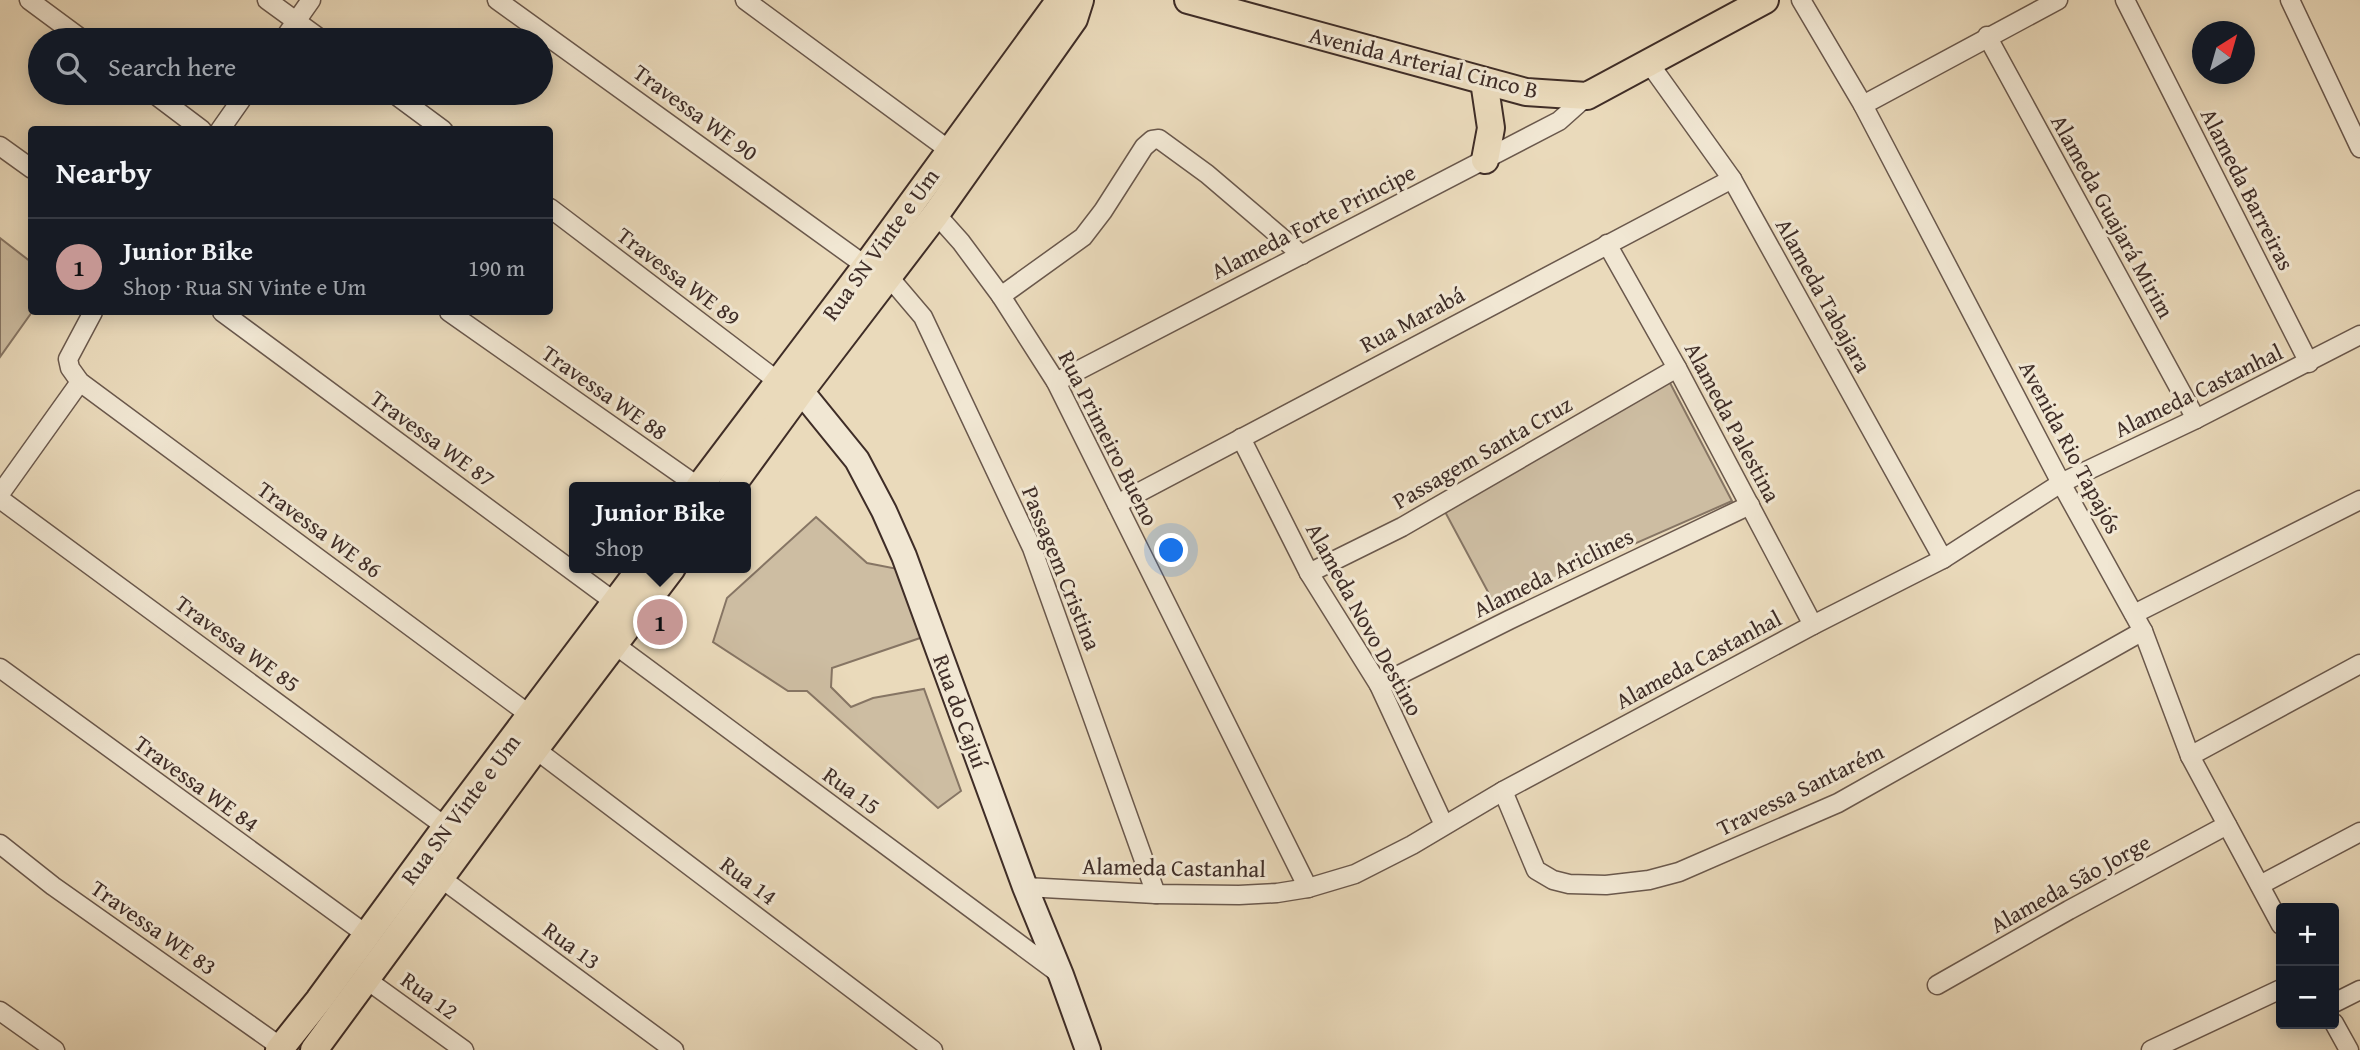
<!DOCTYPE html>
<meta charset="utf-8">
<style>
:root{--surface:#171b24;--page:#20242c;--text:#f1f3f6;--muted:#9ea1a6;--line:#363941;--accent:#c59692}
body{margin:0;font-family:"Gentium Book Plus",serif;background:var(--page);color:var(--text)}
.controls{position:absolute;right:21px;bottom:21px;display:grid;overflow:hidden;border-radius:7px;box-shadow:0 4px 18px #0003}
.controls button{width:63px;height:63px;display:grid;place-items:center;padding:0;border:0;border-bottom:2px solid var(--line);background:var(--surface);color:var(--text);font:35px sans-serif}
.compass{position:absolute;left:2192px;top:21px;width:63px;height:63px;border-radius:50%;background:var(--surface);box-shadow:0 4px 18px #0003;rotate:37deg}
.you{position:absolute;left:1172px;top:551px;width:24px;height:24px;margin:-18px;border:5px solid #fff;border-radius:50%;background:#1a73e8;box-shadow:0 0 0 10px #1a73e833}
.badge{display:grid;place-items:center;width:46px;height:46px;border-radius:50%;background:var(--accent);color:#111;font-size:23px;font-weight:700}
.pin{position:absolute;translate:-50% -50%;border:4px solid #fff;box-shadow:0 2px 7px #0006}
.popup{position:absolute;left:569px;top:482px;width:182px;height:91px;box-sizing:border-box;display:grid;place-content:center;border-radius:7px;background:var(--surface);filter:drop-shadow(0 2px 5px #0005);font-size:23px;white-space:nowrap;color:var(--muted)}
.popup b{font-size:26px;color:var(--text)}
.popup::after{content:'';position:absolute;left:50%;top:100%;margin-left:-14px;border:14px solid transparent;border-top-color:var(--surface)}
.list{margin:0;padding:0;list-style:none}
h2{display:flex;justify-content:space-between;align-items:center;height:91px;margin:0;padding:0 28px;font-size:30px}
h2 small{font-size:23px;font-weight:400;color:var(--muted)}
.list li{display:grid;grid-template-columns:46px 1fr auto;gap:21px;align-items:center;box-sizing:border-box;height:98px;padding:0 28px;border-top:2px solid var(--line)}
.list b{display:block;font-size:26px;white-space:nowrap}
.list p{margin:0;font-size:23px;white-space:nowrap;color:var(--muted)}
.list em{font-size:23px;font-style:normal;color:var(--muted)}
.icon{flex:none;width:38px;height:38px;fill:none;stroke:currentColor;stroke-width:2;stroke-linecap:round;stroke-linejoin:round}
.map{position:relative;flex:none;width:2360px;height:1050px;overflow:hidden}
.search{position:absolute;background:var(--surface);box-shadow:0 4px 18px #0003;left:28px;top:28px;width:525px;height:77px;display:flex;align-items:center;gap:18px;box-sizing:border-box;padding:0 24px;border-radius:38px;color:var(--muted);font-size:26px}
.panel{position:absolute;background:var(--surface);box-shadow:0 4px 18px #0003;left:28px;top:126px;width:525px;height:189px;border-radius:7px}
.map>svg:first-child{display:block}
.green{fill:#cdbda2;stroke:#867564;stroke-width:2}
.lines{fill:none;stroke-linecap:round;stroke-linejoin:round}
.street-casing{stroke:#6a584c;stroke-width:21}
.secondary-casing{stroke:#3f2d27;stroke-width:28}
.primary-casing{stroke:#3f2d27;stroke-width:30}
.street{stroke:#f1e7d3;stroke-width:18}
.secondary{stroke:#f1e7d3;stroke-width:24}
.primary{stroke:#eadabb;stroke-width:26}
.labels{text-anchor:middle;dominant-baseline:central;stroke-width:6;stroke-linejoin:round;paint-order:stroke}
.street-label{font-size:23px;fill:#3f2d27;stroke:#f1e7d3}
</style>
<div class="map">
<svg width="2360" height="1050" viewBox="0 0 2360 1050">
<rect width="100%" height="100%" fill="#eadabb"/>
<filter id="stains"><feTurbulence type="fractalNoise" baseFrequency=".00286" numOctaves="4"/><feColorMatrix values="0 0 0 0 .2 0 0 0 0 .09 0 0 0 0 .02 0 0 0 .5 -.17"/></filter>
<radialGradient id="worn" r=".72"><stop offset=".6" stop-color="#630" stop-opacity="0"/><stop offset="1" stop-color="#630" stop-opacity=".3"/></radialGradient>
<g class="green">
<path d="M0 238 31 262 32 312 0 357Z"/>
<path d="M1669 381 1732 501 1495 605 1443 508Z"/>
<path d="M816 517 867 563 903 570 923 637 832 668 831 687 851 707 873 698 924 689 961 791 938 808 807 691H788L713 642 727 598Z"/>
</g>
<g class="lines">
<defs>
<g id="street">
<path d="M29 0 83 40"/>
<path d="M267 0 322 40"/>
<path d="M497 0 866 266"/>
<path d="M745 0 949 150"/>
<path d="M1801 0 1863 105 2061 483 2143 631 2190 756 2281 925"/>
<path d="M2125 0 2309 363"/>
<path d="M2290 0 2360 148"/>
<path d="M1987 36 2196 419"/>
<path d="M283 40 311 0"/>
<path d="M1649 63 1732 179 1943 559"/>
<path d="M153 93 202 130"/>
<path d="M393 93 443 130"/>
<path d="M1863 105 2058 0"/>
<path d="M220 130 246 93"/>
<path d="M0 146 32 169"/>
<path d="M550 208 779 382"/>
<path d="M936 214 961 242 1001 296 1056 382 1308 888"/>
<path d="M1607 244 1677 368 1813 625"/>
<path d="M889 277 923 317 1032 548 1156 894"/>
<path d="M1001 296 1083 237 1103 211 1144 147 1152 140 1159 139 1207 174 1302 255"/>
<path d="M93 312 68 359 70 368 80 382 530 715"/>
<path d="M222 312 616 603"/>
<path d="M449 312 699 487"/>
<path d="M1056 382 1559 121 1587 96"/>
<path d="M1241 438 1309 573 1379 685 1444 825"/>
<path d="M0 494 80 382"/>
<path d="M0 499 446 827"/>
<path d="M1117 504 1732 179"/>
<path d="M1309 573 1402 527 1677 368"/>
<path d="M2134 614 2360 500"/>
<path d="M614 644 1061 975"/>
<path d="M0 668 367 935"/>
<path d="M1379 685 1509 620 1750 505"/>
<path d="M535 749 933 1050"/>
<path d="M2190 756 2360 664"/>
<path d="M1503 791 1536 870 1553 880 1569 884 1606 885 1649 880 1679 872 1838 803 2143 631"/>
<path d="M0 844 53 886 281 1047"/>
<path d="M442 879 674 1050"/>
<path d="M2260 885 2360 832"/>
<path d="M1025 887 1156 894 1239 895 1277 893 1308 888 1355 874 1412 845 1503 791 1813 625 1943 559 2061 483 2196 419 2360 335"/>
<path d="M367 980 464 1050"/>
<path d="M1937 985 2069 910 2227 825"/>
<path d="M2334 1003 2360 990"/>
<path d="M0 1011 55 1050"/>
<path d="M2334 1023 2349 1050"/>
<path d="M2151 1050 2281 989"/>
</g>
<path id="secondary" d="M801 391 857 460 884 511 904 556 1025 887 1061 975 1088 1050"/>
<g id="primary">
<path d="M1188 0 1526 92 1587 96 1765 0"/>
<path d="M1484 81 1491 128 1485 160"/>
<path d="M699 487 866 266 1060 0"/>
<path d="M731 487 801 391 936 214 1074 19 1080 0"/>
<path d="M279 1050 319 1000 446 827 641 568"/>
<path d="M314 1050 535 749 672 568"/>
</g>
</defs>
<use href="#street" class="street-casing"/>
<use href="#secondary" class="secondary-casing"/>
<use href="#primary" class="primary-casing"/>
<use href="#street" class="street"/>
<use href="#secondary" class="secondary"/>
<use href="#primary" class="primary"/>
</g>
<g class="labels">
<g class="street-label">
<text transform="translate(1424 62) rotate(14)">Avenida Arterial Cinco B</text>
<text transform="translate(696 112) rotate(36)">Travessa WE 90</text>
<text transform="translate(2248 189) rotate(63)">Alameda Barreiras</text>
<text transform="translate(2113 216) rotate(61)">Alameda Guajará Mirim</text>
<text transform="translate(1313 221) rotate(-27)">Alameda Forte Principe</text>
<text transform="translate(880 244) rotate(-54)">Rua SN Vinte e Um</text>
<text transform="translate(679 276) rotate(37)">Travessa WE 89</text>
<text transform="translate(1824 295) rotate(61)">Alameda Tabajara</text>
<text transform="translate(1412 319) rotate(-28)">Rua Marabá</text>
<text transform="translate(2198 390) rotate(-26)">Alameda Castanhal</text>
<text transform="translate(605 392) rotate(35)">Travessa WE 88</text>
<text transform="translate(1733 422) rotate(62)">Alameda Palestina</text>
<text transform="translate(433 438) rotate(36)">Travessa WE 87</text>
<text transform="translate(1109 438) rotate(63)">Rua Primeiro Bueno</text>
<text transform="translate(2071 447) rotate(62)">Avenida Rio Tapajós</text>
<text transform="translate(1482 452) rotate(-30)">Passagem Santa Cruz</text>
<text transform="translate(320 529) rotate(36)">Travessa WE 86</text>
<text transform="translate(1062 568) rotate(68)">Passagem Cristina</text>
<text transform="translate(1553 572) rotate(-26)">Alameda Ariclines</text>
<text transform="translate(1365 619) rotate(61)">Alameda Novo Destino</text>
<text transform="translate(238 643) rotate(36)">Travessa WE 85</text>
<text transform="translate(1698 659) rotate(-28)">Alameda Castanhal</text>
<text transform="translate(961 711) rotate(70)">Rua do Cajuí</text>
<text transform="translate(197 783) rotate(36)">Travessa WE 84</text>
<text transform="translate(1800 789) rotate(-26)">Travessa Santarém</text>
<text transform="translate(852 790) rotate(36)">Rua 15</text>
<text transform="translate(460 809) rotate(-53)">Rua SN Vinte e Um</text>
<text transform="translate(1174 867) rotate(1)">Alameda Castanhal</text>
<text transform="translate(749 880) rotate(37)">Rua 14</text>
<text transform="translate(2070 883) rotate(-29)">Alameda São Jorge</text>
<text transform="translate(154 927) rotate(35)">Travessa WE 83</text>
<text transform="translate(572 945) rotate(36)">Rua 13</text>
<text transform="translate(430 995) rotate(36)">Rua 12</text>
</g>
</g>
<rect width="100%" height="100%" filter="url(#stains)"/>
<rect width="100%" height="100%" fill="url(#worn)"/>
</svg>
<div class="controls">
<button>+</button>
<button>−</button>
</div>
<svg class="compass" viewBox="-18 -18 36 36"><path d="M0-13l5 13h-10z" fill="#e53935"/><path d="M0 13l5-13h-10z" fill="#9ea1a6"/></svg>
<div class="you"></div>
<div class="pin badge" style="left:660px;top:622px">1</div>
<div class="popup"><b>Junior Bike</b>Shop</div>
<div class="search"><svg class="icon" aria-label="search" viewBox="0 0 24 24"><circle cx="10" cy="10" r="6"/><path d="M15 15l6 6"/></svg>Search here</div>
<section class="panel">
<h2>Nearby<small></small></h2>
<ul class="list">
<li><span class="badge">1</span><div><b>Junior Bike</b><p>Shop · Rua SN Vinte e Um</p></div><em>190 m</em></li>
</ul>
</section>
</div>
